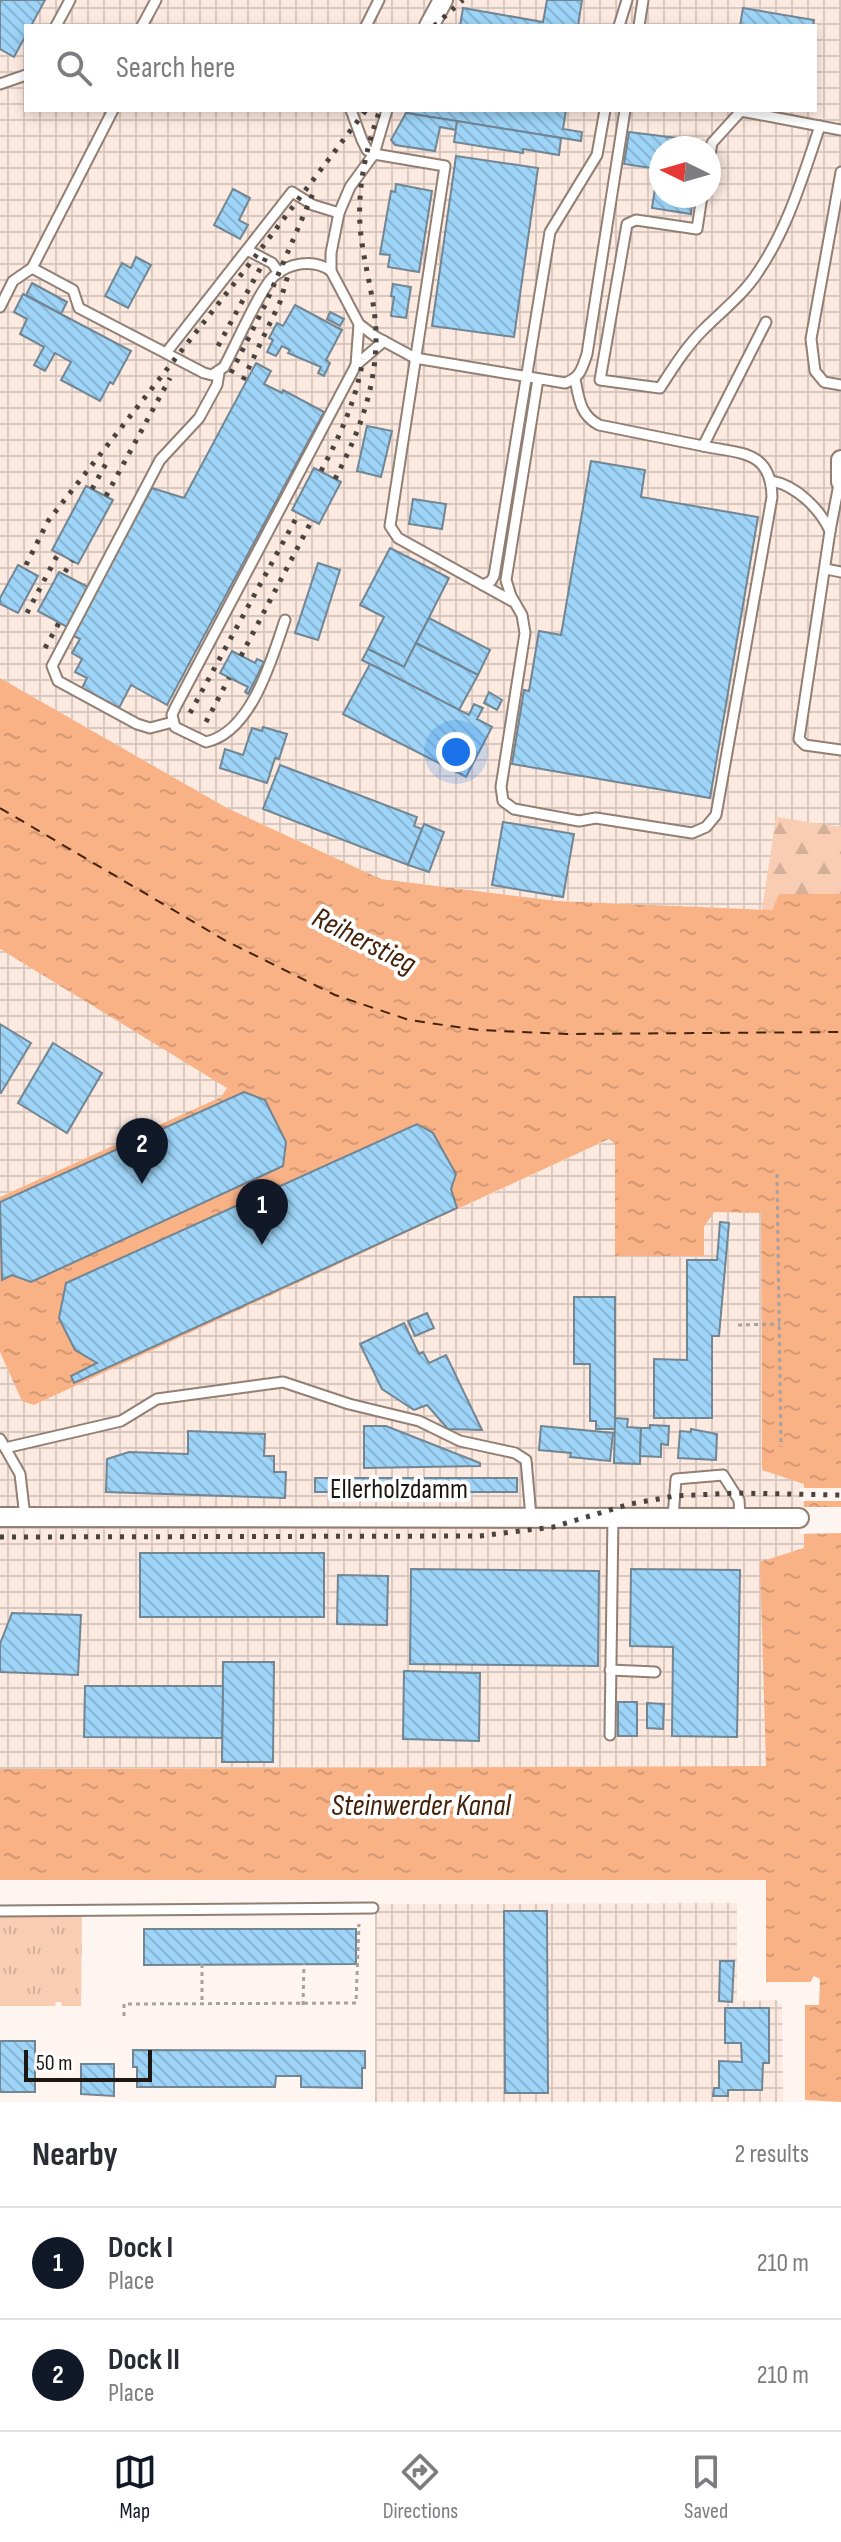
<!DOCTYPE html>
<style>
:root{--surface:#fff;--page:#f2f2f3;--text:#2b2b33;--muted:#7c7c81;--line:#e1e1e2;--accent:#111827}
body{margin:0;font-family:"Sofia Sans Condensed",sans-serif;background:var(--page);color:var(--text)}
.compass{position:absolute;left:649px;top:136px;width:72px;height:72px;border-radius:50%;background:var(--surface);box-shadow:0 4px 12px #0003;rotate:275deg}
.scale{position:absolute;left:24px;bottom:20px;width:128px;box-sizing:border-box;padding-left:8px;border:4px solid #1d1611;border-top:0;font-size:22px;line-height:28px;white-space:nowrap;color:#1d1611;-webkit-text-stroke:6px #fff;paint-order:stroke}
.you{position:absolute;left:456px;top:752px;width:28px;height:28px;margin:-20px;border:6px solid #fff;border-radius:50%;background:#1a73e8;box-shadow:0 0 0 12px #1a73e833}
.badge{display:grid;place-items:center;width:52px;height:52px;border-radius:50%;background:var(--accent);color:#fff;font-size:26px;font-weight:700}
.pin{position:absolute;translate:-50% -66px;filter:drop-shadow(0 2px 4px #0008)}
.pin::after{content:'';position:absolute;top:42px;width:28px;height:24px;background:inherit;clip-path:polygon(0 0,100% 0,50% 100%)}
.list{margin:0;padding:0;list-style:none}
h2{display:flex;justify-content:space-between;align-items:center;height:104px;margin:0;padding:0 32px;font-size:34px}
h2 small{font-size:26px;font-weight:400;color:var(--muted)}
.list li{display:grid;grid-template-columns:52px 1fr auto;gap:24px;align-items:center;box-sizing:border-box;height:112px;padding:0 32px;border-top:2px solid var(--line)}
.list b{display:block;font-size:30px;white-space:nowrap}
.list p{margin:0;font-size:26px;white-space:nowrap;color:var(--muted)}
.list em{font-size:26px;font-style:normal;color:var(--muted)}
.icon{flex:none;width:44px;height:44px;fill:none;stroke:currentColor;stroke-width:2;stroke-linecap:round;stroke-linejoin:round}
.map{position:relative;flex:none;width:841px;height:2102px;overflow:hidden}
.search{position:absolute;background:var(--surface);box-shadow:0 4px 12px #0003;left:24px;right:24px;top:24px;height:88px;display:flex;align-items:center;gap:20px;box-sizing:border-box;padding:0 28px;border-radius:0px;color:var(--muted);font-size:30px}
.sheet{height:328px;background:var(--surface)}
nav{display:flex;justify-content:space-around;align-items:center;box-sizing:border-box;height:112px;border-top:2px solid var(--line);background:var(--surface);font-size:22px;color:var(--muted)}
nav a{display:grid;justify-items:center;gap:4px}
nav .on{color:var(--accent)}
.map>svg:first-child{display:block}
.industrial{fill:url(#industrial-grid);fill-rule:evenodd}
.grass{fill:url(#grass-tufts)}
.forest{fill:url(#forest-firs)}
.water{fill:url(#water-ripples)}
.pier{fill:#fef5f0}
.lines{fill:none;stroke-linecap:round;stroke-linejoin:round}
.ferry{stroke:#44220a;stroke-width:2;stroke-dasharray:10 8;stroke-linecap:butt}
.building{fill:url(#building-back-hatch);stroke:#728592;stroke-width:2}
.lane-casing{stroke:#927f73;stroke-width:13}
.street-casing{stroke:#927f73;stroke-width:22}
.path{stroke:#a9a19c;stroke-width:3;stroke-dasharray:4 4;stroke-linecap:butt}
.lane{stroke:#fff;stroke-width:9}
.street{stroke:#fff;stroke-width:18}
.rail{stroke:#4a433e;stroke-width:5;stroke-dasharray:4 8;stroke-linecap:butt}
.labels{text-anchor:middle;dominant-baseline:central;stroke-width:8;stroke-linejoin:round;paint-order:stroke}
.street-label{font-size:28px;fill:#1d1611;stroke:#fff}
.water-label{font-size:30px;font-style:italic;fill:#44220a;stroke:#fff}
</style>
<div class="map">
<svg width="841" height="2102" viewBox="0 0 841 2102">
<defs>
<pattern id="industrial-grid" width="8" height="8" patternUnits="userSpaceOnUse" patternTransform="scale(2)"><rect width="8" height="8" fill="#fceae0"/><path d="M0 4h8M4 0v8" fill="none" stroke="#d8c8bf"/></pattern>
<pattern id="grass-tufts" width="24" height="20" patternUnits="userSpaceOnUse" patternTransform="scale(2)"><rect width="24" height="20" fill="#f8cdb3"/><path d="M3 7l-1-3M5 7V3M7 7l1-3M15 17l-1-3M17 17v-4M19 17l1-3" fill="none" stroke="#d4af99"/></pattern>
<pattern id="forest-firs" width="22" height="20" patternUnits="userSpaceOnUse" patternTransform="scale(2)"><rect width="22" height="20" fill="#f8cdb3"/><path d="M5 1l3.5 6h-7zM16 11l3.5 6h-7z" fill="#d4af99"/></pattern>
<pattern id="water-ripples" width="26" height="14" patternUnits="userSpaceOnUse" patternTransform="scale(2)"><rect width="26" height="14" fill="#f8b286"/><path d="M2 4q2-2 4 0t4 0M15 11q2-2 4 0t4 0" fill="none" stroke="#d49873"/></pattern>
<pattern id="building-back-hatch" width="6" height="6" patternUnits="userSpaceOnUse" patternTransform="scale(2)"><rect width="6" height="6" fill="#9dd4f7"/><path d="M-1 5l2 2M0 0l6 6M5-1l2 2" fill="none" stroke="#87b5d3"/></pattern>
</defs>
<rect width="100%" height="100%" fill="#fef5f0"/>
<g class="industrial">
<path d="M0 0H841V894H779L772 910 557 901 381 879 227 808 0 678ZM26 26H815V110H26ZM661 148H709V196H661Z"/>
<path d="M0 949 227 1087 221 1097 0 1197Z"/>
<path d="M610 1139 704 1256V1227L714 1211 761 1213 762 1470 804 1483V1548L761 1562 766 1766 0 1769V1352L22 1400 34 1405Z"/>
<path d="M737 1903V2001L776 2000 782 2005 783 2102H375V1904Z"/>
</g>
<path class="grass" d="M0 1915H82L81 2006H62L61 2002H56L55 2006H0Z"/>
<path class="forest" d="M776 817 841 827V894H779L772 910H762Z"/>
<path class="water" d="M0 678 227 808 381 879 557 901 772 910 779 894H841V2102L805 2100V2005H819L820 1979 814 1976 810 1982H766V1880H0V1769L766 1766 760 1562 804 1548V1484L762 1470 761 1213 714 1212 704 1227V1256H615V1144L609 1139 34 1405 22 1401 0 1352V1197L221 1097 227 1088 0 949Z"/>
<g class="pier">
<rect x="800" y="1488" width="41" height="13"/>
<path d="M800 1507H841V1533L800 1534Z"/>
</g>
<g class="lines">
<path class="ferry" d="M0 808 226 941 335 995 409 1020 478 1030 567 1034 841 1032"/>
</g>
<g class="building">
<path d="M0 0H45L31 26H26V35L14 57 0 49Z"/>
<path d="M547 0H582L578 26H460L463 8 543 22Z"/>
<path d="M743 8 814 20 813 26H740Z"/>
<path d="M408 110H566L563 129 582 132 581 141 406 113Z"/>
<path d="M406 113 457 121 456 130 440 127 435 151 395 145 391 140Z"/>
<path d="M457 121 561 138 559 155 523 149V153L454 142Z"/>
<path d="M629 132 702 141 701 148H661V196H693L691 214 652 208 658 169 624 164Z"/>
<path d="M456 156 538 168 514 337 432 326Z"/>
<path d="M396 184 432 191 419 272 388 267 390 255 380 254 391 191 395 192Z"/>
<path d="M233 189 250 198 239 220 248 225 240 239 214 225Z"/>
<path d="M136 257 151 265 128 308 105 296 122 263 131 268Z"/>
<path d="M32 283 67 302 61 314 26 295Z"/>
<path d="M393 284 411 287 406 318 391 316 394 297 391 296Z"/>
<path d="M23 294 131 351 113 384 110 382 100 401 61 380 71 362 55 353 45 371 34 365 44 347 20 334 27 319 14 312Z"/>
<path d="M295 305 342 330 326 360 330 363 324 376 318 373 321 367 288 353 290 350 282 346 276 356 267 352 273 340 269 338 277 323 283 326Z"/>
<path d="M330 312 344 319 340 326 327 319Z"/>
<path d="M256 363 271 371 264 384 282 393 283 390 324 412 167 705 131 685 119 708 82 688 87 678 75 672 82 659 72 653 80 639 72 635 152 488 184 498Z"/>
<path d="M367 426 392 431 381 477 357 471Z"/>
<path d="M591 461 645 470 641 497 758 517 710 798 512 764 524 690 529 691 539 631 561 635Z"/>
<path d="M314 468 341 482 319 524 292 510Z"/>
<path d="M86 486 113 500 78 564 52 550Z"/>
<path d="M413 499 446 504 442 529 409 524Z"/>
<path d="M390 548 449 578 404 667 368 649 384 617 360 605Z"/>
<path d="M318 563 340 570 318 640 295 633Z"/>
<path d="M18 565 38 576 18 613 0 604V598Z"/>
<path d="M59 572 88 587 67 627 38 611Z"/>
<path d="M429 618 490 650 478 675 416 643Z"/>
<path d="M416 643 478 675 459 710 362 660 368 649 404 667Z"/>
<path d="M232 651 255 663 257 659 264 662 248 694 245 692 248 687 220 673Z"/>
<path d="M370 664 469 715 474 704 483 708 477 719 492 727 466 777 343 714Z"/>
<path d="M489 692 502 700 497 710 484 703Z"/>
<path d="M263 727 287 734 279 759 275 758 267 783 220 768 225 749 243 755 252 728 262 731Z"/>
<path d="M280 765 417 817 414 826 422 829 408 865 263 809Z"/>
<path d="M503 822 574 834 563 897 492 885Z"/>
<path d="M424 824 444 832 429 872 408 865Z"/>
<path d="M0 1024 31 1043 1 1093 0 1092Z"/>
<path d="M53 1043 102 1073 67 1133 18 1103Z"/>
<path d="M244 1092 265 1100 286 1142 283 1166 31 1282 12 1275 2 1280 0 1202Z"/>
<path d="M417 1124 433 1133 456 1174 451 1189 457 1208 74 1383 71 1376 97 1363 75 1350 59 1318 66 1283Z"/>
<path d="M720 1222 729 1223 719 1336H712V1418H654V1359L687 1360V1260H717Z"/>
<path d="M574 1297H615V1429H596V1421H590V1364H574Z"/>
<path d="M427 1313 434 1328 415 1336 408 1321Z"/>
<path d="M404 1323 419 1354 423 1352 429 1363 446 1355 482 1430 448 1429 427 1405 414 1410 382 1389 360 1344Z"/>
<path d="M615 1418 628 1419 627 1427 641 1428 640 1464 614 1463Z"/>
<path d="M650 1425 669 1426 668 1445 661 1444V1457L640 1456 641 1428H650Z"/>
<path d="M364 1426H386L480 1463V1466L364 1468Z"/>
<path d="M541 1426 613 1433 610 1461 570 1457 571 1453 539 1450Z"/>
<path d="M691 1429 717 1434 716 1460 678 1458 680 1431 691 1432Z"/>
<path d="M188 1431 265 1434 264 1456H274V1472H286L285 1498 106 1492 107 1459 129 1452 188 1454Z"/>
<rect x="315" y="1478" width="202" height="14"/>
<rect x="140" y="1553" width="184" height="64"/>
<path d="M411 1569 599 1571 598 1666 410 1664Z"/>
<path d="M631 1569 740 1570 737 1737 672 1736 673 1647 630 1646Z"/>
<path d="M338 1575 388 1576 387 1625 337 1624Z"/>
<path d="M12 1613 81 1615 78 1675 0 1672V1644Z"/>
<path d="M223 1662H274L273 1762H222Z"/>
<path d="M404 1671 480 1673 479 1741 403 1739Z"/>
<path d="M85 1686H223L222 1738 84 1737Z"/>
<rect x="618" y="1702" width="19" height="34"/>
<path d="M647 1703 664 1704 663 1729 647 1728Z"/>
<path d="M504 1911H547L548 2093H505Z"/>
<path d="M144 1929H356V1964L144 1965Z"/>
<path d="M720 1961H734L732 2002 719 2001Z"/>
<path d="M725 2008H769V2063H763L762 2090H728V2096H713L714 2088H719V2061L742 2062 741 2043H725Z"/>
<rect x="0" y="2041" width="35" height="51"/>
<path d="M133 2050 365 2051V2068H362V2088L301 2087V2076H276L275 2087H137V2067H133Z"/>
<path d="M81 2064H114V2096L81 2094Z"/>
</g>
<g class="lines">
<defs>
<g id="lane">
<path d="M56 26 70 0"/>
<path d="M142 26 156 0"/>
<path d="M366 26 379 0"/>
<path d="M619 26 627 0"/>
<path d="M639 26 643 0"/>
<path d="M0 84 26 75"/>
<path d="M351 110 362 140 367 150 374 154 445 166 390 526 398 538 512 601"/>
<path d="M387 110 374 154 350 187 339 213 331 253V271L359 324 376 337 415 358 565 383C580 378 582 369 587 354L625 110"/>
<path d="M709 160 712 143 741 111 841 130"/>
<path d="M841 172 811 339 815 371 824 382 841 385"/>
<path d="M702 196 697 229 636 220 627 224 600 380 660 388C673 368 686 347 703 330 722 311 744 294 758 272 788 228 803 176 820 126"/>
<path d="M247 250 272 263 279 273"/>
<path d="M32 268 73 290 79 308 204 373 212 375 224 367C235 347 259 291 273 277 288 263 314 258 331 271"/>
<path d="M0 307 13 281 32 268 113 110"/>
<path d="M166 353 292 192 313 205 339 213"/>
<path d="M356 365 359 324"/>
<path d="M538 379 506 580 511 596 522 615 525 633 501 787 503 801 514 809 579 821 596 818 692 833 706 827 716 815 772 497C771 450 741 454 703 446"/>
<path d="M575 379C579 399 580 415 599 425L703 446 766 322"/>
<path d="M771 481C796 485 820 509 830 531L799 739 805 745 841 750"/>
<path d="M830 531 840 479"/>
<path d="M826 569 841 572"/>
<path d="M483 585 491 581 494 576 550 232 597 155 605 110"/>
<path d="M285 620C272 658 252 732 206 742L175 727 172 715 175 708 356 365 384 341"/>
<path d="M173 722 150 728 137 724 58 681 52 666 160 460 199 418 217 385 219 373"/>
<path d="M0 1439 20 1474 25 1517"/>
<path d="M5 1448 121 1421 157 1399 283 1382 349 1404 419 1421 460 1441 515 1453 526 1460 531 1517"/>
<path d="M673 1517 676 1479 723 1475 739 1500 740 1518"/>
<path d="M610 1670 655 1672"/>
<path d="M610 1735 613 1516"/>
<path d="M0 1911 373 1908"/>
</g>
<g id="street">
<path d="M429 26 443 0"/>
<path d="M841 460V482"/>
<path d="M0 1517 799 1518"/>
</g>
</defs>
<use href="#lane" class="lane-casing"/>
<use href="#street" class="street-casing"/>
<g class="path">
<path d="M777 1174 781 1447"/>
<path d="M738 1325 780 1324"/>
<path d="M202 1964V2004"/>
<path d="M303 2005 304 1964"/>
<path d="M124 2016V2004L356 2003 359 1924"/>
</g>
<use href="#lane" class="lane"/>
<use href="#street" class="street"/>
<g class="rail">
<path d="M434 26 463 0"/>
<path d="M218 346 268 254"/>
<path d="M231 373 266 303 314 191"/>
<path d="M243 380 280 302 288 275"/>
<path d="M321 471C341 434 356 400 363 359"/>
<path d="M335 479C359 433 377 386 376 333 375 300 365 269 361 236 356 194 365 150 380 110"/>
<path d="M92 489 108 460"/>
<path d="M106 496 170 378"/>
<path d="M26 565 48 521 251 262 366 110"/>
<path d="M65 572 72 561"/>
<path d="M27 613 58 554"/>
<path d="M45 648 59 623"/>
<path d="M241 656 312 520"/>
<path d="M190 713 299 513"/>
<path d="M206 722 229 678"/>
<path d="M0 1537 480 1536 553 1527 630 1504 675 1496 735 1493 841 1495"/>
</g>
</g>
<g class="labels">
<g class="street-label">
<text x="399" y="1489">Ellerholzdamm</text>
</g>
<g class="water-label">
<text transform="translate(364 941) rotate(27)">Reiherstieg</text>
<text x="421" y="1806">Steinwerder Kanal</text>
</g>
</g>
</svg>
<svg class="compass" viewBox="-18 -18 36 36"><path d="M0-13l5 13h-10z" fill="#e53935"/><path d="M0 13l5-13h-10z" fill="#7c7c81"/></svg>
<div class="scale">50 m</div>
<div class="you"></div>
<div class="pin badge" style="left:262px;top:1245px">1</div>
<div class="pin badge" style="left:142px;top:1184px">2</div>
<div class="search"><svg class="icon" aria-label="search" viewBox="0 0 24 24"><circle cx="10" cy="10" r="6"/><path d="M15 15l6 6"/></svg>Search here</div>
</div>
<section class="sheet">
<h2>Nearby<small>2 results</small></h2>
<ul class="list">
<li><span class="badge">1</span><div><b>Dock I</b><p>Place</p></div><em>210 m</em></li>
<li><span class="badge">2</span><div><b>Dock II</b><p>Place</p></div><em>210 m</em></li>
</ul>
</section>
<nav>
<a class="on"><svg class="icon" aria-label="map" viewBox="0 0 24 24"><path d="M3 6l6-2 6 2 6-2v14l-6 2-6-2-6 2zM9 4v14M15 6v14"/></svg>Map</a>
<a><svg class="icon" aria-label="directions" viewBox="0 0 24 24"><path d="M12 3l9 9-9 9-9-9zM9 14v-3h6M13 9l2 2-2 2"/></svg>Directions</a>
<a><svg class="icon" aria-label="saved" viewBox="0 0 24 24"><path d="M7 4h10v16l-5-4-5 4z"/></svg>Saved</a>
</nav>
